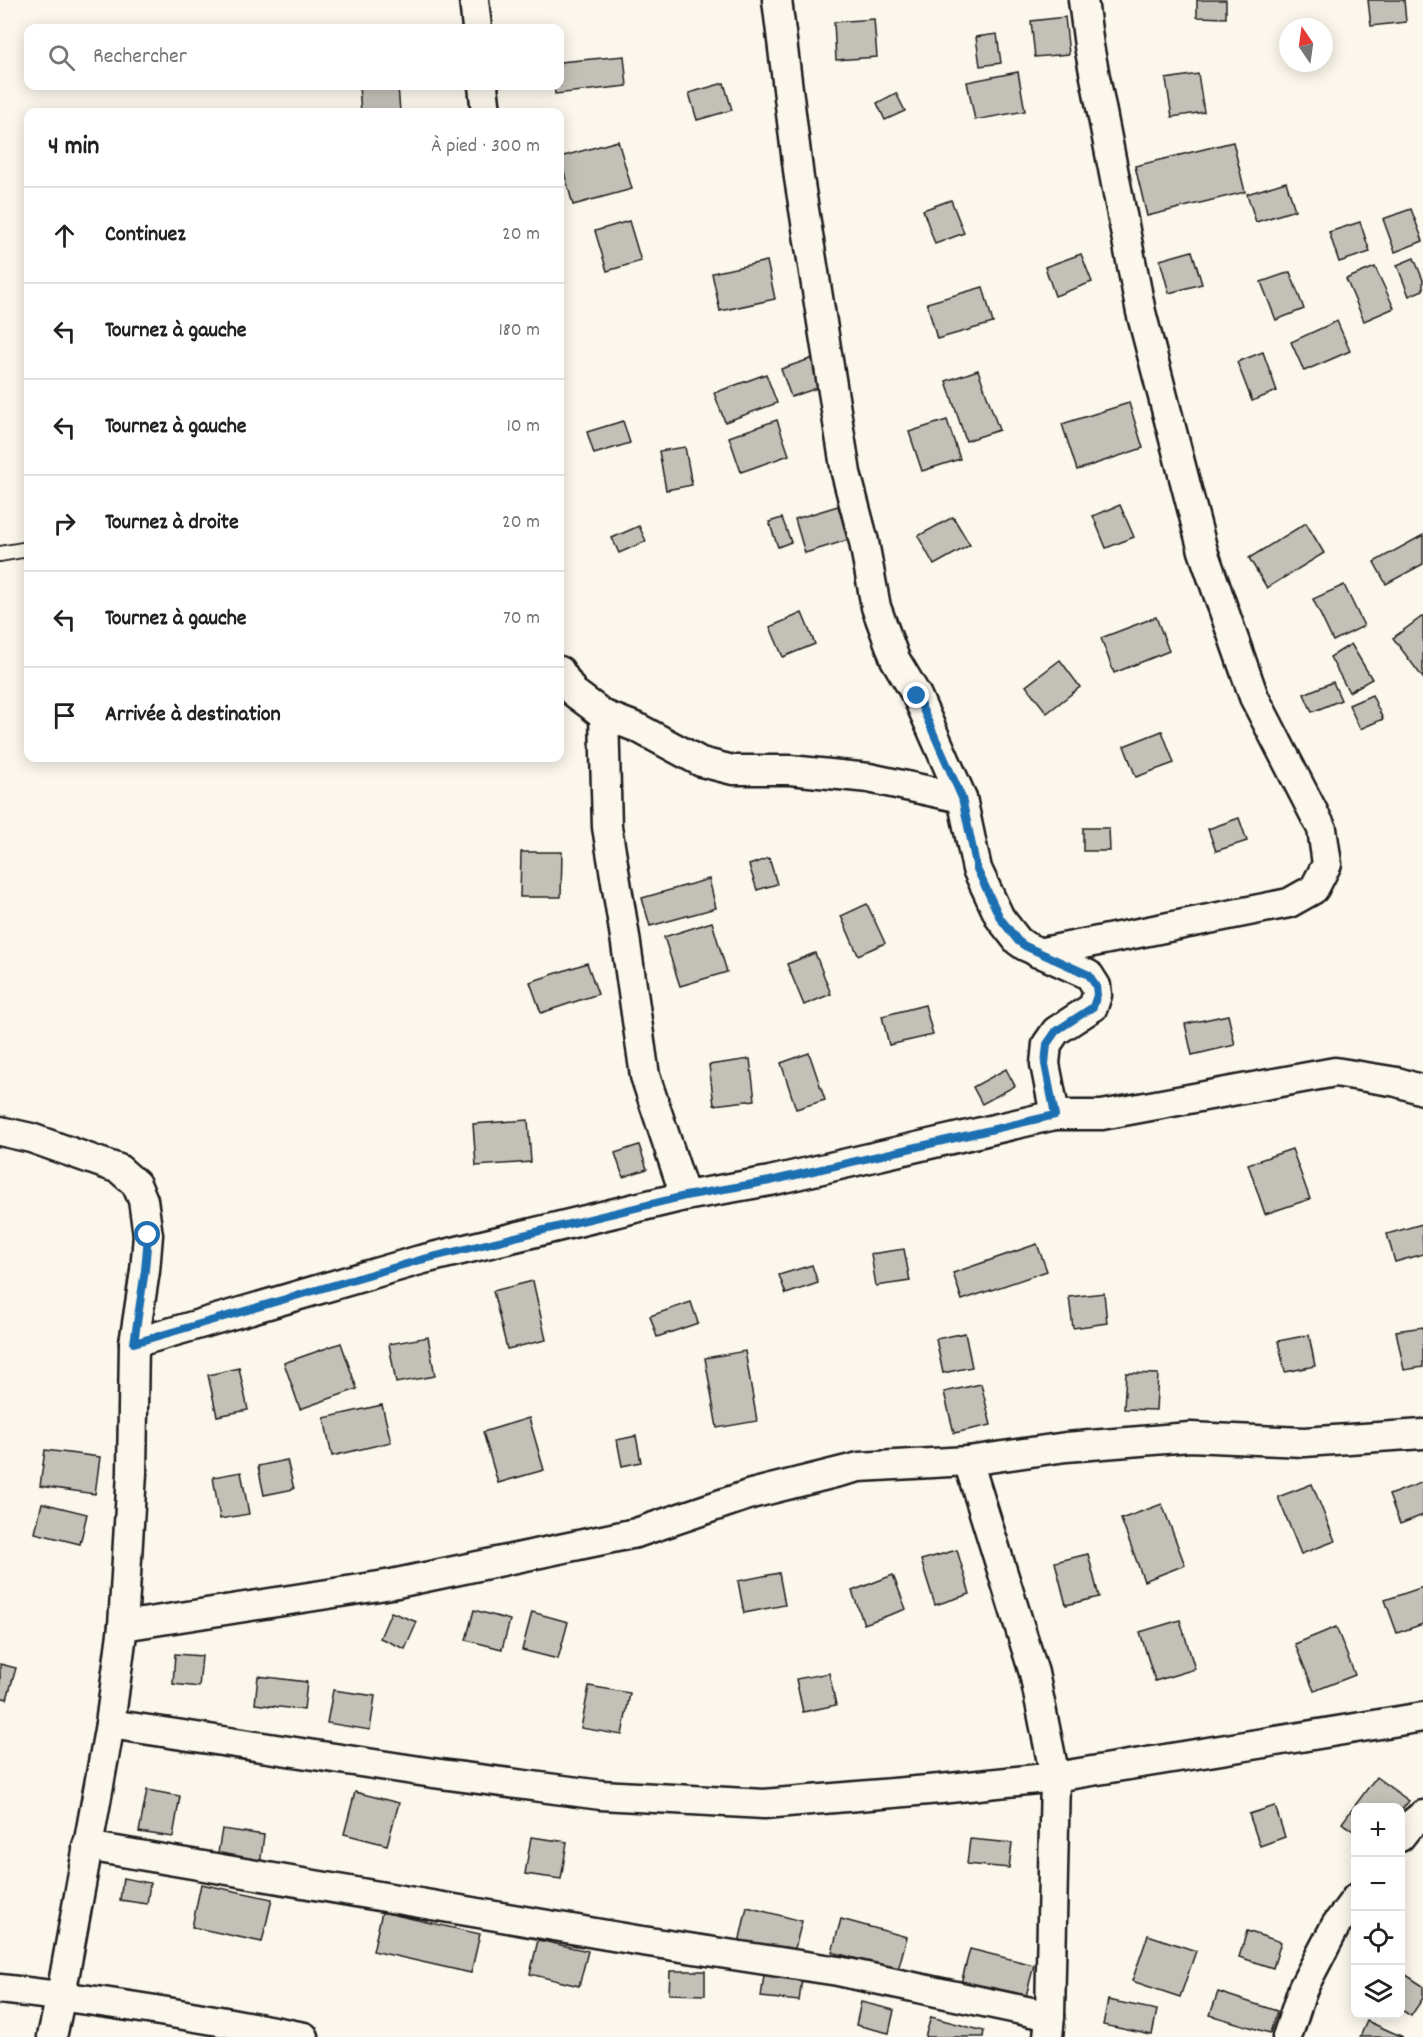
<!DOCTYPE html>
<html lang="fr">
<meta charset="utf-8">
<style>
:root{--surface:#fff;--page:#f6f6f6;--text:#222;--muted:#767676;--line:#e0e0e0}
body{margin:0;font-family:Dekko,sans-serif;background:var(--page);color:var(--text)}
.controls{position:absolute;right:18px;bottom:18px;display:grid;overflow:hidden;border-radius:12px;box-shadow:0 3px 15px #0003}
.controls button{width:54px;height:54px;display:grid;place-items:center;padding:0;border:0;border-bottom:2px solid var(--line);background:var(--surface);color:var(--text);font:30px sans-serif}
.compass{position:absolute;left:1279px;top:18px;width:54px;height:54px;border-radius:50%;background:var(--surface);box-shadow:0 3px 15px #0003;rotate:347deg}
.stop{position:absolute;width:18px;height:18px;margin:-14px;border:4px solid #1f6fb2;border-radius:50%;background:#fff}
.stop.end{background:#1f6fb2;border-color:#fff;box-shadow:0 2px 6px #0008}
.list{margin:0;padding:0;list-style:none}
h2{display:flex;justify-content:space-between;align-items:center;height:78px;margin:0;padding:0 24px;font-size:26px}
h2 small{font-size:20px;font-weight:400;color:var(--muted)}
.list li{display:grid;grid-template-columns:39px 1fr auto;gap:18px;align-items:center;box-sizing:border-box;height:96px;padding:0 24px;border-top:2px solid var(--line)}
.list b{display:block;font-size:22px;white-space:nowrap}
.list em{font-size:20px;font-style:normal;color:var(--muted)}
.icon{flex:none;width:33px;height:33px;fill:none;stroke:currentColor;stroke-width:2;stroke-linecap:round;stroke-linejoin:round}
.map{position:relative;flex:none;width:1423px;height:2037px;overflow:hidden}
.search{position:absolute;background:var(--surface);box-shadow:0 3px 15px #0003;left:24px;top:24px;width:540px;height:66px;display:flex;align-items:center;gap:15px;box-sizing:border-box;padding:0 21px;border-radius:12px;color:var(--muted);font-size:22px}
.panel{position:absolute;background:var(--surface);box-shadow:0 3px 15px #0003;left:24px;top:108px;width:540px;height:654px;border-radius:12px}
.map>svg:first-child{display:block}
.building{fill:#c3c0b8;stroke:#1c1c1c;stroke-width:1.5}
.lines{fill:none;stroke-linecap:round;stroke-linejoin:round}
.lane-casing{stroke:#1c1c1c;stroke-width:18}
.street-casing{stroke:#1c1c1c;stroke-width:33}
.lane{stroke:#fbf7ec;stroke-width:14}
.street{stroke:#fbf7ec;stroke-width:28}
.route{stroke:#1f6fb2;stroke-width:8}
</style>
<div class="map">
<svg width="1423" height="2037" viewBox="0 0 1423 2037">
<rect width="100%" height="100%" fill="#fbf7ec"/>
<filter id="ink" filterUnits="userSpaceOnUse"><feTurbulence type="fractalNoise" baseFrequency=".0167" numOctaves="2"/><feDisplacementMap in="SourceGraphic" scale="12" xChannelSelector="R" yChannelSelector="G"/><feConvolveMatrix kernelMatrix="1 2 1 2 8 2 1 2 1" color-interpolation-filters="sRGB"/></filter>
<g filter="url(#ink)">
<g class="building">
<path d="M1197 0H1226V18L1197 17Z"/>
<path d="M1368 0H1404L1406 22 1371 26Z"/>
<path d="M1065 17 1069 54 1035 57 1031 21Z"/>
<path d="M874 19 877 57 836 60 834 22Z"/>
<path d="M997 34 1001 63 980 66 976 37Z"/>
<path d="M624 56 627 86 555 94 554 86H560V62Z"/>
<path d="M1018 72 1025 111 975 120 967 82Z"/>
<path d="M1198 74 1204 112 1172 117 1166 79Z"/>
<path d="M724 83 732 110 697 120 689 93Z"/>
<path d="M359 86H398L400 112H361Z"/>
<path d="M896 93 905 111 885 120 877 103Z"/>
<path d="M618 141 632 189 573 205 560 157Z"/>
<path d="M1233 142 1245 192 1147 216 1135 166Z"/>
<path d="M1286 182 1295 210 1256 222 1247 194Z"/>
<path d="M951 200 964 233 935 244 923 210Z"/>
<path d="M1411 209 1423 241 1395 252 1383 219Z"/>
<path d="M629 221 641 261 607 271 595 231Z"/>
<path d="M1360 222 1370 252 1339 262 1329 232Z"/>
<path d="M1192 251 1202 284 1169 293 1160 260Z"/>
<path d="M1081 254 1092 282 1055 296 1045 267Z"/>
<path d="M1414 258 1423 280V290L1409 296 1397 265Z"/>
<path d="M767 261 775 299 720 311 712 273Z"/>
<path d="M1375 267 1394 308 1364 321 1346 279Z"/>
<path d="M1290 272 1304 309 1276 320 1261 282Z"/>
<path d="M983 287 993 323 937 339 927 303Z"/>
<path d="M1337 321 1350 351 1304 371 1291 342Z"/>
<path d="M1263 352 1277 391 1252 401 1237 362Z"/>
<path d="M813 358 823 386 791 397 781 369Z"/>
<path d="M978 370 999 430 966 441 946 381Z"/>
<path d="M766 374 777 403 725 422 714 393Z"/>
<path d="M1129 403 1143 448 1077 470 1062 424Z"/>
<path d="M777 420 789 455 741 472 729 437Z"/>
<path d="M947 420 960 459 922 471 909 432Z"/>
<path d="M623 421 630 443 594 454 587 432Z"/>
<path d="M685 447 692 485 666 490 659 451Z"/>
<path d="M1120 505 1134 537 1106 548 1093 516Z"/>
<path d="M838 506 848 540 805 553 795 519Z"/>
<path d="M953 517 970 545 934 565 918 536Z"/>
<path d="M782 518 791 542 778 547 769 522Z"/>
<path d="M1306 523 1324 553 1267 588 1249 558Z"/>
<path d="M639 526 646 541 619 553 612 538Z"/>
<path d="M1423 535V564L1386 584 1374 562Z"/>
<path d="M1344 585 1364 626 1333 641 1313 599Z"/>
<path d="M802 613 815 644 783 657 770 627Z"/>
<path d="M1423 616V678L1393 638Z"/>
<path d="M1156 617 1169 651 1114 673 1101 638Z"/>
<path d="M1351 644 1372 679 1349 692 1330 657Z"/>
<path d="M1060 660 1080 687 1047 713 1026 686Z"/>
<path d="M1333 682 1341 700 1312 712 1304 694Z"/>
<path d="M1372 695 1383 719 1360 729 1349 705Z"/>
<path d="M1162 731 1174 763 1136 777 1124 746Z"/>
<path d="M1239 818 1247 841 1216 851 1208 829Z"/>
<path d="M1083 828H1109L1110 851H1083Z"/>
<path d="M521 852H562L561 897H520Z"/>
<path d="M769 858 777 884 757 890 749 865Z"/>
<path d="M709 879 716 908 650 926 642 898Z"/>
<path d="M867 904 885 943 858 955 841 916Z"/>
<path d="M712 922 727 972 680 986 664 937Z"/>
<path d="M815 953 831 994 804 1005 787 964Z"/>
<path d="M587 963 598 994 541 1013 530 982Z"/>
<path d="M925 1005 933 1035 889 1045 882 1016Z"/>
<path d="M1228 1015 1235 1045 1192 1055 1185 1024Z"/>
<path d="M809 1053 825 1100 796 1109 781 1063Z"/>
<path d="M750 1059 755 1100 714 1105 709 1065Z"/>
<path d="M1006 1069 1015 1086 982 1104 973 1087Z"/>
<path d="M528 1120 531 1162 476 1166 473 1124Z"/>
<path d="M639 1145 647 1169 623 1177 615 1153Z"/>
<path d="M1292 1149 1310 1199 1265 1214 1248 1164Z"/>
<path d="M1422 1224 1423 1254 1395 1262 1387 1234Z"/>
<path d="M1037 1244 1047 1271 962 1300 953 1273Z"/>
<path d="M904 1249 910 1281 876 1286 871 1254Z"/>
<path d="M812 1265 818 1283 786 1294 779 1275Z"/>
<path d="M533 1281 546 1340 507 1349 493 1291Z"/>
<path d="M1104 1293 1107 1323 1073 1328 1069 1297Z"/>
<path d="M691 1302 698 1323 657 1337 650 1316Z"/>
<path d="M1423 1327V1367L1404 1370 1396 1331Z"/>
<path d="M965 1333 972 1367 943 1373 936 1339Z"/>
<path d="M1309 1335 1315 1366 1285 1372 1278 1341Z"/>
<path d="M428 1337 435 1376 396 1383 389 1344Z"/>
<path d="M341 1343 357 1389 300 1409 284 1363Z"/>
<path d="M745 1351 757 1421 717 1428 705 1358Z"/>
<path d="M239 1368 248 1410 217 1416 208 1375Z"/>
<path d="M1126 1373 1158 1374 1156 1410 1124 1409Z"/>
<path d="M981 1384 991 1425 954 1433 944 1392Z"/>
<path d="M382 1405 391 1442 332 1456 324 1418Z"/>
<path d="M529 1418 544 1470 498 1483 483 1432Z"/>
<path d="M636 1436 641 1462 622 1466 617 1440Z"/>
<path d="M45 1450 100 1457 95 1494 40 1486Z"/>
<path d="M287 1460 294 1489 264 1495 258 1466Z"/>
<path d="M241 1472 249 1514 220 1519 213 1477Z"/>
<path d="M1423 1482V1515L1400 1524 1389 1495Z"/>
<path d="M1312 1484 1335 1541 1301 1554 1278 1497Z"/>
<path d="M42 1503 87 1514 80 1544 35 1533Z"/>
<path d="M1162 1504 1185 1565 1144 1581 1121 1519Z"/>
<path d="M957 1550 970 1594 935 1605 921 1560Z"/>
<path d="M1088 1554 1099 1597 1066 1605 1055 1562Z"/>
<path d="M779 1573 785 1605 744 1613 738 1581Z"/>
<path d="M893 1575 906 1609 864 1624 852 1591Z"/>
<path d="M1423 1587V1624L1397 1633 1385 1600Z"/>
<path d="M474 1610 510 1620 502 1649 466 1640Z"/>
<path d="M391 1612 417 1622 405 1649 380 1638Z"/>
<path d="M532 1612 568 1622 558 1659 522 1650Z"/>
<path d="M1180 1620 1195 1669 1155 1681 1140 1632Z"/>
<path d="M1336 1627 1355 1675 1314 1691 1295 1644Z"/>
<path d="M175 1654 202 1656 199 1687 173 1684Z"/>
<path d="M0 1664 16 1668 7 1699 0 1697Z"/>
<path d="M829 1673 836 1705 803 1712 796 1679Z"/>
<path d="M258 1676 307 1682 304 1710 255 1704Z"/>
<path d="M589 1686 630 1693 622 1735 581 1728Z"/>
<path d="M333 1690 375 1696 370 1730 327 1723Z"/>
<path d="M1376 1777 1409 1801 1400 1812V1808H1356V1833L1342 1823Z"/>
<path d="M147 1790 180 1796 173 1837 139 1832Z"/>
<path d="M355 1792 399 1803 387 1845 344 1834Z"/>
<path d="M1275 1806 1285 1837 1260 1846 1249 1814Z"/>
<path d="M222 1829 264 1835 260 1865 217 1859Z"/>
<path d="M531 1837 567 1842 561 1879 525 1874Z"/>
<path d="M970 1839 1012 1843 1009 1868 967 1864Z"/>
<path d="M123 1878 150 1883 147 1904 120 1900Z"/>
<path d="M201 1884 272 1899 262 1942 192 1927Z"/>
<path d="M747 1907 802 1921 793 1956 739 1943Z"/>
<path d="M382 1912 480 1934 471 1973 373 1951Z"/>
<path d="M841 1919 907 1937 898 1970 832 1952Z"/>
<path d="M1247 1931 1281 1942 1273 1968 1239 1957Z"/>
<path d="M1148 1935 1196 1951 1180 1997 1132 1981Z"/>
<path d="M538 1940 588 1951 579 1986 530 1974Z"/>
<path d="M970 1949 1034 1965 1025 2000 961 1983Z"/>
<path d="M670 1971H705V1995L669 1994Z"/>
<path d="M1400 1971 1423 1986V1998L1411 2016 1400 2009Z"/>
<path d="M764 1975 802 1979 799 2001 761 1997Z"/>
<path d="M1218 1992 1277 2011 1270 2033 1210 2015Z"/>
<path d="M1108 2000 1157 2010 1152 2035 1103 2025Z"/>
<path d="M861 2002 894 2010 889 2033 856 2025Z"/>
<path d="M931 2017 984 2031 983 2037H925Z"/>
<path d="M1367 2021 1403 2037H1360Z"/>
</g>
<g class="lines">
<defs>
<path id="lane" d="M0 554 28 549"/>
<g id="street">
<path d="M474 0 477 28"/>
<path d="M777 0 799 178 846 473 864 542 876 607 895 659 917 696 962 798 977 869 1000 918 1018 941 1025 946 1089 975 1096 986 1097 995 1093 1007 1056 1031 1047 1044 1045 1064 1055 1115"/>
<path d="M483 86 486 112"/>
<path d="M560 671 573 692 604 715 638 728 701 762 733 770H790L869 778 962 798"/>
<path d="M604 715 607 827 625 937 645 1076 685 1196"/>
<path d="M1038 953 1289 903 1314 889 1327 864 1322 829 1254 697 1203 551 1141 312 1089 46 1083 0"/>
<path d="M0 1131 31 1138 119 1169 136 1184 143 1200 148 1235 145 1271 134 1343 132 1473 123 1626 110 1724 61 1995 52 2037"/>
<path d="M134 1343 420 1260 685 1196 770 1181 1055 1115H1102L1335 1072 1397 1082 1423 1090"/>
<path d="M968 1461 1034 1673 1055 1777 1050 2016 1048 2037"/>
<path d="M123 1626 392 1584 636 1533 751 1494 859 1467 968 1461 1066 1447 1190 1437 1304 1442 1423 1434"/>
<path d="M110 1724 433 1773 601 1795 764 1804 940 1789 1055 1777 1423 1717"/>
<path d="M1400 1837 1408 1827 1423 1815"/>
<path d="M87 1846 636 1940 838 1971 1050 2016"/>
<path d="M0 1989C102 2000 203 2017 304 2037"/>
<path d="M1287 2037 1303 1988 1336 1925 1356 1898"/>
</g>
</defs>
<use href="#lane" class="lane-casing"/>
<use href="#street" class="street-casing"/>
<use href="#lane" class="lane"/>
<use href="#street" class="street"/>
</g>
</g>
<g class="lines" filter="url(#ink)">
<path class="route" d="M148 1235 145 1270 134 1343 420 1260 685 1196 770 1181 1055 1115 1045 1064 1047 1044 1056 1031 1093 1007 1097 995 1096 986 1089 975 1025 946 1018 941 1000 918 977 869 962 798 917 696"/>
</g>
</svg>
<div class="controls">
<button>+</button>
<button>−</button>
<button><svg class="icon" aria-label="locate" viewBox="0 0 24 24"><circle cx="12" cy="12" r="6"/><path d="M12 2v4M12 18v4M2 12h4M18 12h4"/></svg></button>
<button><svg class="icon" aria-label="layers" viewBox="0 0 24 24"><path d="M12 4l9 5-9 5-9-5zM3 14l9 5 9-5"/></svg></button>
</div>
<svg class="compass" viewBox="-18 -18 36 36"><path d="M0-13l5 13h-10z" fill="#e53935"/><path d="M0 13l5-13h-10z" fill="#767676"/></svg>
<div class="stop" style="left:148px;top:1235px"></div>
<div class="stop end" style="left:917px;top:696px"></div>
<div class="search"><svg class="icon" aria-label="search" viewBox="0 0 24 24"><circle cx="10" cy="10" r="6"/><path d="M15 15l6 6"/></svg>Rechercher</div>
<section class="panel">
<h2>4 min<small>À pied · 300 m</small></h2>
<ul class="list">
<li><svg class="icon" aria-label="ahead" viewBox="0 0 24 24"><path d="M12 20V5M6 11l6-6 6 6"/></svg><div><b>Continuez</b></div><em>20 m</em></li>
<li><svg class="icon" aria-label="left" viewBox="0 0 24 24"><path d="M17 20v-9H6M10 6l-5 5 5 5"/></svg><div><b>Tournez à gauche</b></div><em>180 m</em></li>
<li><svg class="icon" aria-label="left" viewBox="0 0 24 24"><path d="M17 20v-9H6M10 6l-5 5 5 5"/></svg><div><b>Tournez à gauche</b></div><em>10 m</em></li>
<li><svg class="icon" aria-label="right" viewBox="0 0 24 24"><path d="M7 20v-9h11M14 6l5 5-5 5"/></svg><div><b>Tournez à droite</b></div><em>20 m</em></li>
<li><svg class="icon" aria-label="left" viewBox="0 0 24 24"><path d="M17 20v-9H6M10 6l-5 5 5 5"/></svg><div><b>Tournez à gauche</b></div><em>70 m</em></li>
<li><svg class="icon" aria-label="arrive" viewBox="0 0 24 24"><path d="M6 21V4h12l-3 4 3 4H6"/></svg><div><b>Arrivée à destination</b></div></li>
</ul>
</section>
</div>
